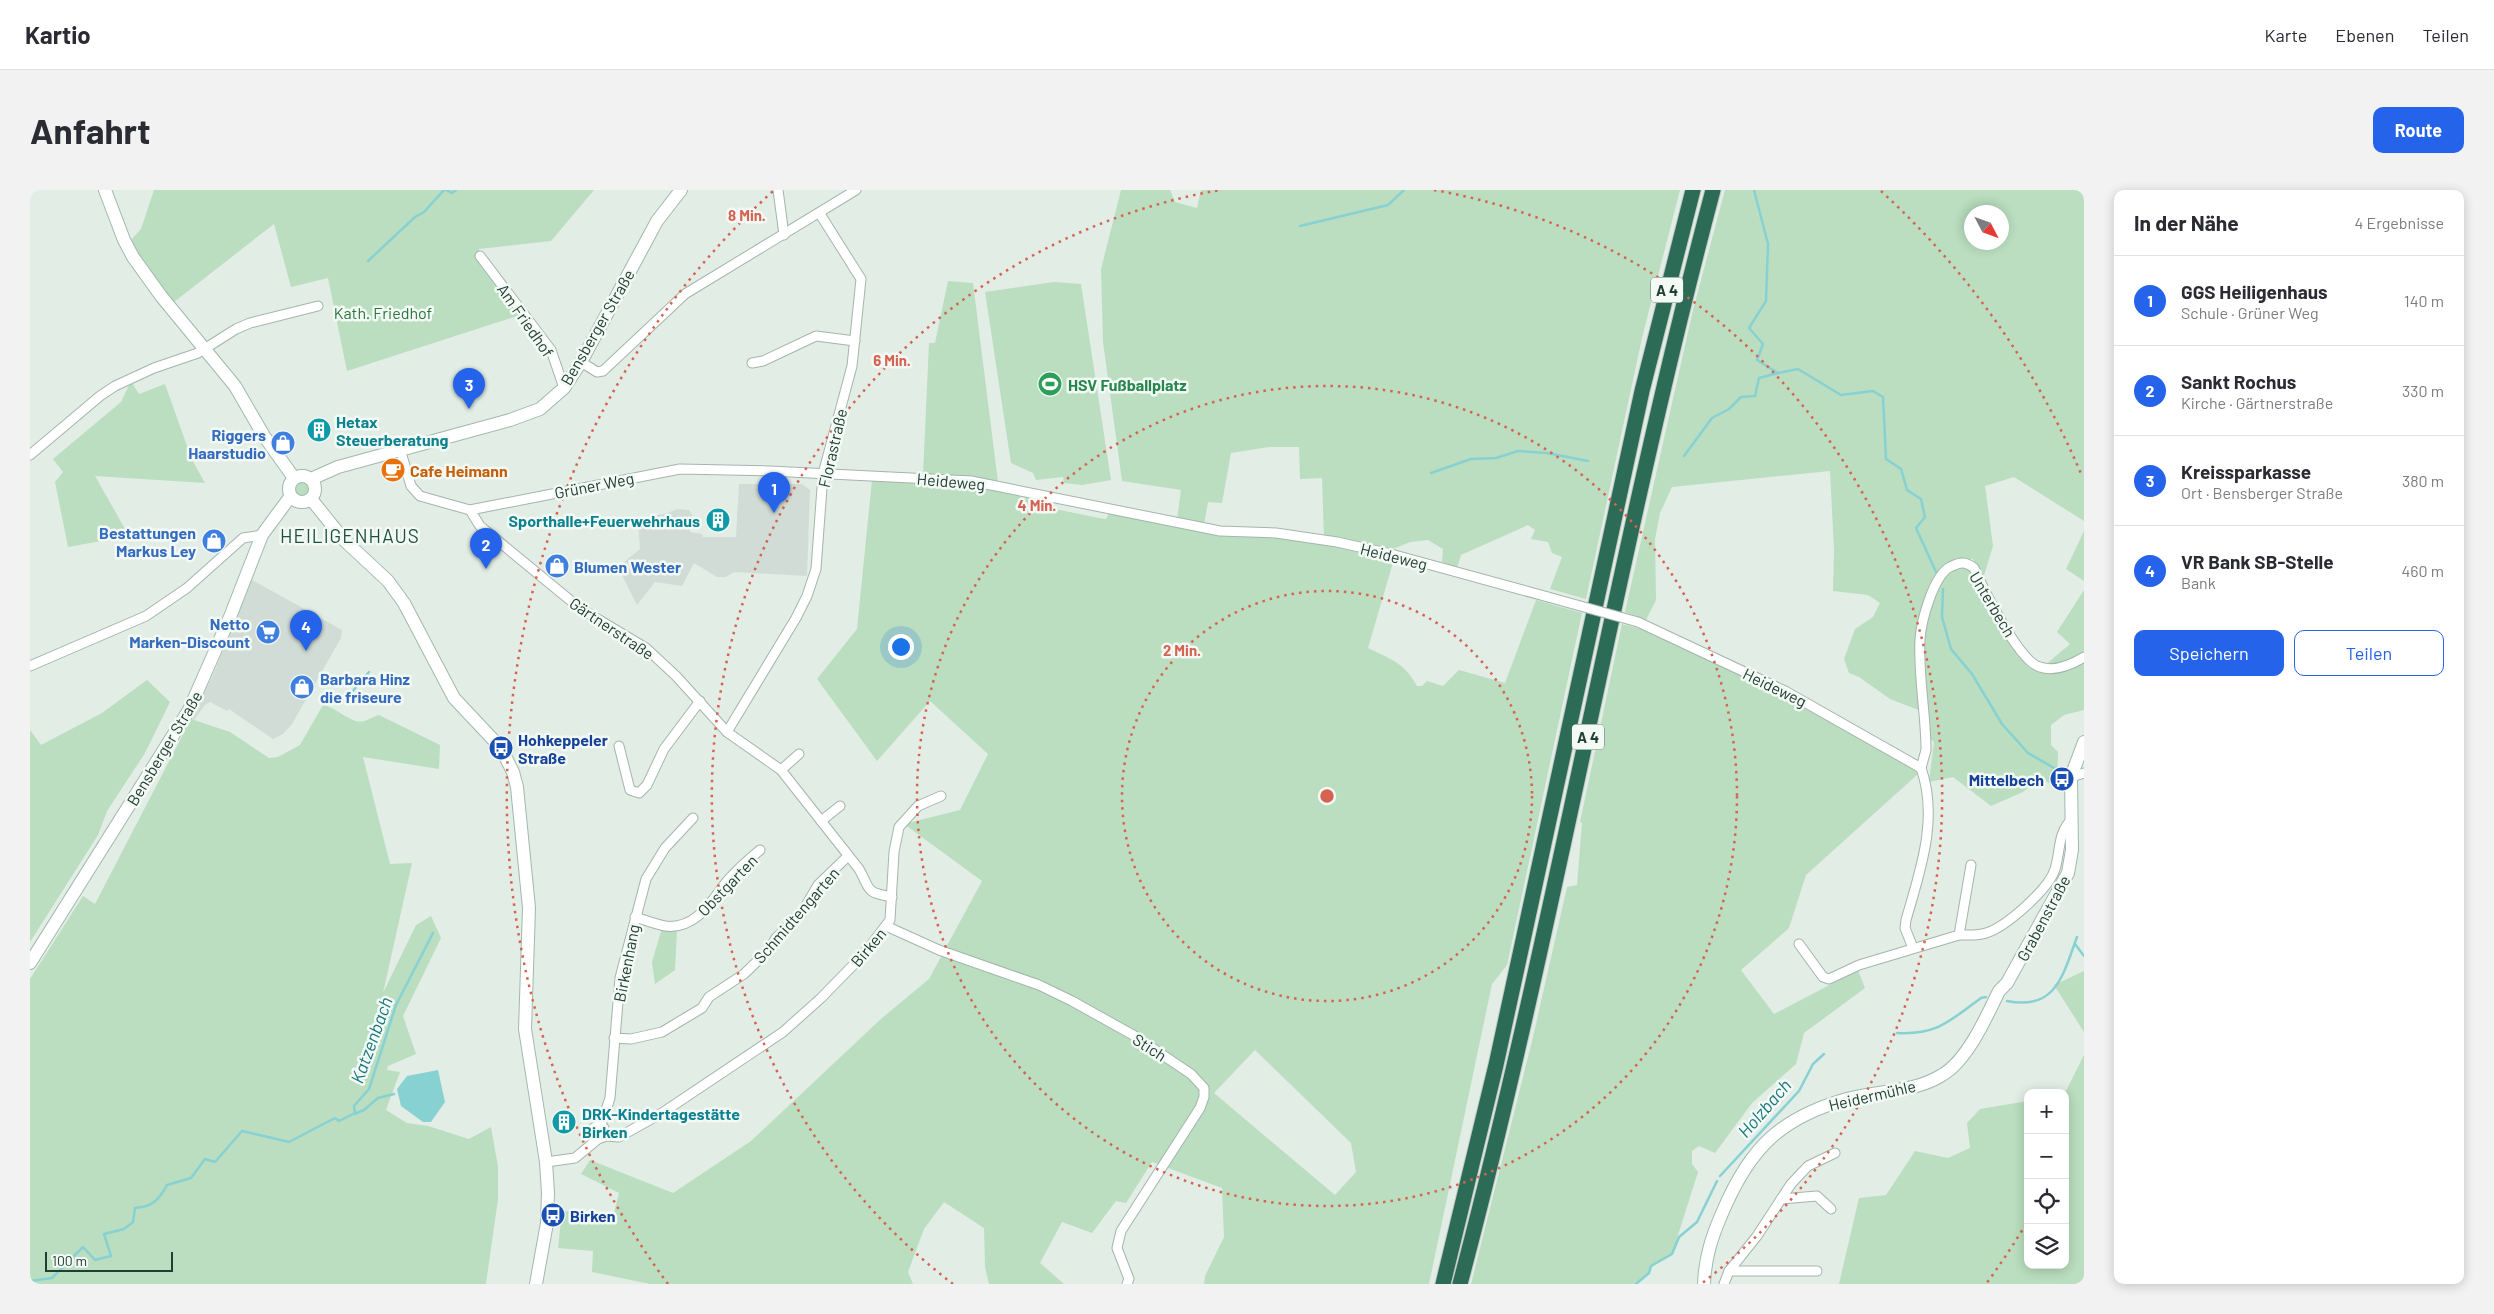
<!DOCTYPE html>
<html lang="de">
<meta charset="utf-8">
<style>
:root{--surface:#fff;--page:#f2f2f3;--text:#2b2b33;--muted:#7c7c81;--line:#e1e1e2;--accent:#2563eb}
body{margin:0;font-family:Barlow,sans-serif;background:var(--page);color:var(--text)}
.controls{position:absolute;right:15px;bottom:15px;display:grid;overflow:hidden;border-radius:10px;box-shadow:0 2px 12px #0003}
.controls button{width:45px;height:45px;display:grid;place-items:center;padding:0;border:0;border-bottom:1px solid var(--line);background:var(--surface);color:var(--text);font:25px sans-serif}
.compass{position:absolute;left:1934px;top:15px;width:45px;height:45px;border-radius:50%;background:var(--surface);box-shadow:0 2px 12px #0003;rotate:131deg}
.scale{position:absolute;left:15px;bottom:12px;width:128px;box-sizing:border-box;padding-left:5px;border:2px solid #213e33;border-top:0;font-size:14px;line-height:18px;white-space:nowrap;color:#213e33;-webkit-text-stroke:4px #f3f9f5;paint-order:stroke}
.you{position:absolute;left:870px;top:456px;width:18px;height:18px;margin:-12px;border:4px solid #fff;border-radius:50%;background:#1a73e8;box-shadow:0 0 0 8px #1a73e833}
.badge{display:grid;place-items:center;width:32px;height:32px;border-radius:50%;background:var(--accent);color:#fff;font-size:16px;font-weight:700}
.pin{position:absolute;translate:-50% -41px;filter:drop-shadow(0 1px 2px #0008)}
.pin::after{content:'';position:absolute;top:26px;width:18px;height:15px;background:inherit;clip-path:polygon(0 0,100% 0,50% 100%)}
.list{margin:0;padding:0;list-style:none}
h2{display:flex;justify-content:space-between;align-items:center;height:65px;margin:0;padding:0 20px;font-size:21px}
h2 small{font-size:16px;font-weight:400;color:var(--muted)}
.list li{display:grid;grid-template-columns:32px 1fr auto;gap:15px;align-items:center;box-sizing:border-box;height:90px;padding:0 20px;border-top:1px solid var(--line)}
.list b{display:block;font-size:19px;white-space:nowrap}
.list p{margin:0;font-size:16px;white-space:nowrap;color:var(--muted)}
.list em{font-size:16px;font-style:normal;color:var(--muted)}
.actions{display:flex;gap:10px;padding:15px 20px}
.actions a{flex:1;padding:11px 0;border:1px solid var(--accent);border-radius:10px;text-align:center;font-size:18px;color:var(--accent)}
.actions .main{background:var(--accent);color:#fff}
.icon{flex:none;width:28px;height:28px;fill:none;stroke:currentColor;stroke-width:2;stroke-linecap:round;stroke-linejoin:round}
.map{position:relative;flex:none;width:2054px;height:1094px;overflow:hidden;border-radius:10px}
header{display:flex;align-items:center;gap:30px;box-sizing:border-box;height:70px;padding:0 25px;background:var(--surface);border-bottom:1px solid var(--line)}
header strong{font-size:24px}
nav{display:flex;gap:28px;margin-inline-start:auto;font-size:18px}
.intro{display:flex;align-items:center;justify-content:space-between;box-sizing:border-box;height:120px;padding:0 30px}
h1{margin:0;font-size:35px}
.button{padding:12px 22px;border-radius:10px;background:var(--accent);color:#fff;font-size:18px;font-weight:700}
main{display:flex;gap:30px;padding:0 30px}
aside{flex:1;background:var(--surface);border-radius:10px;box-shadow:0 2px 12px #0003}
.map>svg:first-child{display:block}
.built{fill:#d0dcd5}
.green{fill:#badebf;fill-rule:evenodd}
.water{fill:#88d1d3}
.lines{fill:none;stroke-linecap:round;stroke-linejoin:round}
.stream{stroke:#88d1d3;stroke-width:2.5}
.street-casing{stroke:#a4b5ad;stroke-width:11}
.secondary-casing{stroke:#a0b9ad;stroke-width:14}
.highway-casing{stroke:#c1c9c6;stroke-width:17}
.street{stroke:#fff;stroke-width:9}
.secondary{stroke:#fff;stroke-width:12}
.highway{stroke:#2c6b56;stroke-width:15}
.street-bridge-casing{stroke:#a4b5ad;stroke-width:11;stroke-linecap:butt}
.street-bridge{stroke:#fff;stroke-width:9}
.ring{fill:none;stroke:#d66352;stroke-width:2.5;stroke-dasharray:2.5 5}
.labels{text-anchor:middle;dominant-baseline:central;stroke-width:5;stroke-linejoin:round;paint-order:stroke}
.shield{fill:#f3f9f5;stroke:#60766d;stroke-width:1}
.shield-label{font-size:15px;font-weight:bold;fill:#213e33}
.park-label{font-size:16px;fill:#2a763e;stroke:#f3f9f5}
.street-label{font-size:16px;fill:#213e33;stroke:#f3f9f5}
.leisure-label{font-size:16px;font-weight:bold;fill:#27864d;stroke:#f3f9f5;text-anchor:start}
.culture-label{font-size:16px;font-weight:bold;fill:#0d838f;stroke:#f3f9f5;text-anchor:start}
.shop-label{font-size:16px;font-weight:bold;fill:#366cbe;stroke:#f3f9f5;text-anchor:end}
.food-label{font-size:16px;font-weight:bold;fill:#c56008;stroke:#f3f9f5;text-anchor:start}
.transit-label{font-size:16px;font-weight:bold;fill:#164399;stroke:#f3f9f5;text-anchor:start}
.water-label{font-size:18px;font-style:italic;fill:#19787c;stroke:#f3f9f5}
.quarter-label{font-size:19px;letter-spacing:1px;fill:#1d513e;stroke:#f3f9f5}
.centre{fill:#d66352;stroke:#f3f9f5;stroke-width:2.5}
.ring-label{font-size:15px;text-anchor:middle;font-weight:bold;fill:#d66352;stroke:#f3f9f5;stroke-width:5;stroke-linejoin:round;paint-order:stroke}
</style>
<header>
<strong>Kartio</strong>
<nav><a>Karte</a><a>Ebenen</a><a>Teilen</a></nav>
</header>
<div class="intro"><h1>Anfahrt</h1><a class="button">Route</a></div>
<main>
<div class="map">
<svg width="2054" height="1094" viewBox="0 0 2054 1094">
<rect width="100%" height="100%" fill="#e2ede6"/>
<g class="built">
<path d="M709 294H772L780 300 777 386 704 382 696 387H687L664 373 652 396 625 392 607 415 588 377 610 359 608 329 637 323 648 319 659 320 662 324 660 342 672 344 673 347H706Z"/>
<path d="M222 390 312 440 311 448 262 534 253 544 243 549 199 519 197 521 180 512 175 515 164 530 162 528 183 485Z"/>
</g>
<g class="green">
<path d="M124 0H564L521 51 449 59 450 70 490 125 317 181 298 88 261 97 244 34 144 112 101 55 102 49 111 39Z"/>
<path d="M1091 0H1140L1145 12 1167 18 1171 0H1650L1612 148 1556 409 1520 399 1532 367 1522 363 1518 352 1501 349 1505 340 1498 335 1431 365 1427 378 1412 372 1413 359 1398 350 1380 352 1358 361 1294 346 1292 288 1270 289 1269 257H1239L1201 263 1192 313 1178 312 1174 335 1147 330 1151 300 1092 291 1073 152 1071 79Z"/>
<path d="M1695 0H2054V331L1984 287 1955 296 1963 356 1953 389 1943 369 1928 368 1911 378 1915 384C1933 374 1937 373 1947 392L1942 396 1998 477 2007 482 2040 454 2027 442 2054 400V520L2034 525 2021 535V555L2028 562 2027 596 2009 589 1993 602 1961 616 1923 587 1899 592 1904 552 1892 542 1891 521 1860 509 1829 487 1819 483 1814 469 1825 439 1843 427 1850 413 1838 405 1803 401 1804 360 1800 281 1642 297 1630 323 1625 349 1626 410 1616 430 1595 422 1663 120ZM1942 22H1972V52H1942Z"/>
<path d="M918 91 943 93 968 292 924 286 893 285 899 153H905Z"/>
<path d="M1024 92 1051 94 1081 290 1052 295 1034 293 1033 287 1006 290 1003 283 981 273 955 102Z"/>
<path d="M101 191 109 204 135 194 162 270 175 293 65 286 99 346 38 357 25 292 33 282 23 269 91 212Z"/>
<circle cx="272" cy="298" r="9"/>
<path d="M842 290C898 291 952 295 1006 308V315L1069 328 1076 329 1079 323 1176 343 1275 350 1364 369 1338 458C1360 469 1375 473 1387 496H1392L1397 491 1413 496 1429 480 1475 493 1506 410 1552 423 1477 775 1462 794 1399 1094H1174L1175 1086 1194 1047 1192 998 1122 972 1096 1013 1086 1011 1062 1043 1032 1032 1010 1073 1034 1094H959L955 1077 954 1038 914 1012 894 1039 878 1082 883 1094H620L562 1082 563 1061 528 1058 532 1021 584 1023 589 1003 551 984 560 970 643 1003 721 951 852 828 899 789 952 691 874 634 930 620 958 564 900 511 847 571 787 489 827 439ZM1225 860 1321 953 1326 982 1305 1005 1184 903Z"/>
<path d="M2054 341V391L2036 379Z"/>
<path d="M1592 434 1616 440 1748 502 1883 578 1888 584 1776 685 1759 738 1711 780 1744 824 1828 780 1835 798 1774 843 1766 874 1722 913 1685 963 1669 956 1662 961V974L1668 982 1642 1064 1621 1075 1619 1083 1606 1094H1441L1503 847 1537 697 1547 695 1552 633 1550 632Z"/>
<path d="M117 490 140 512 115 563 77 621 68 645 0 752V540L11 555 72 523Z"/>
<path d="M293 515C306 517 322 535 334 531 339 530 344 526 349 525L410 555 409 579 333 567 360 674 382 673 353 803 386 735 401 726 411 748 373 826 386 864 358 876 357 880 370 882 356 920 377 933 398 936 439 949 461 937 468 977V1009L456 1094H0V789L53 706 65 714 161 529 200 542 239 568 248 567 270 555Z"/>
<path d="M632 738 647 740 645 780 625 794 622 772Z"/>
<path d="M2054 781V842L2024 795Z"/>
<path d="M2054 865V1094H1809L1829 1008 1856 1005 1885 961 1918 968 1940 958 1937 933 1950 919 1998 911V1075H2035V903Z"/>
</g>
<path class="water" d="M408 880 415 912 401 932H393L371 916 367 899 377 886Z"/>
<g class="lines">
<g class="stream">
<path d="M416 0 422 3 426 0"/>
<path d="M1724 0 1738 54 1736 111 1719 138 1733 154 1727 170 1748 183 1768 179 1811 205 1843 201 1853 207 1856 269 1871 279 1877 300 1891 309 1895 327 1886 338 1906 382"/>
<path d="M1270 36 1358 15 1374 0"/>
<path d="M338 71 385 27 394 22 414 0"/>
<path d="M1654 266 1682 228 1699 219 1711 207 1725 206 1729 188 1748 183"/>
<path d="M1401 283 1441 269 1466 268 1488 261 1517 263 1558 271"/>
<path d="M1913 399 1912 427 1921 459 1942 484 1972 534 1998 563 2024 578"/>
<path d="M316 509 339 482"/>
<path d="M2045 754 2054 766"/>
<path d="M1977 811C2026 821 2033 785 2047 747"/>
<path d="M1867 843C1908 845 1919 831 1951 808L1956 807"/>
<path d="M324 924 334 920 348 908 364 904"/>
<path d="M1690 986 1769 901 1783 874 1794 864"/>
<path d="M0 1091 22 1088 53 1057 65 1070 81 1066 74 1044 94 1039 103 1032 105 1018C122 1017 129 1010 137 995L161 988 175 969 185 972 212 941 259 952 305 928 309 931 325 923 324 916 339 899 366 815 403 743"/>
<path d="M1606 1094 1619 1083 1621 1076 1642 1064 1649 1047 1667 1032 1687 991"/>
</g>
<defs>
<g id="street">
<path d="M748 0 754 45"/>
<path d="M450 66 521 160 534 198"/>
<path d="M551 172 567 182 573 181 655 104 826 0"/>
<path d="M722 173 733 171 786 146 825 151"/>
<path d="M370 259 381 296 390 306 440 320 650 279 740 281 941 291 1190 341 1246 343 1307 352 1361 364 1518 407"/>
<path d="M0 265 70 206 85 196 124 178 168 163 206 139 220 133 288 116"/>
<path d="M440 320 450 336 535 406 551 419 616 458 646 486 697 542 751 580 829 679C841 700 834 702 862 707"/>
<path d="M1608 432 1755 501 1891 578C1909 629 1890 681 1876 730L1875 738 1883 758"/>
<path d="M0 476 116 426 157 398 213 348 232 345"/>
<path d="M697 542 766 428 777 406 786 379 793 284 822 176 831 89 790 24"/>
<path d="M589 556 600 600 609 603 617 595 634 559 670 511"/>
<path d="M1891 578 1896 560C1896 524 1888 486 1890 450 1891 432 1903 386 1920 377 1930 372 1935 371 1944 378 1953 398 1989 472 2010 477 2025 482 2041 475 2054 467"/>
<path d="M751 580 769 564"/>
<path d="M2041 587 2054 583"/>
<path d="M791 631 810 616"/>
<path d="M605 727C615 730 625 734 635 736 664 740 680 714 694 695 704 682 718 670 730 660"/>
<path d="M856 736 909 760 1009 795 1042 811 1103 845 1161 884 1174 898V907L1170 918 1091 1041 1087 1058 1099 1089 1097 1094"/>
<path d="M1929 745C1938 745 1948 746 1956 743 1976 737 2019 699 2025 679 2031 660 2027 644 2042 629"/>
<path d="M1769 754 1793 787 1799 789 1829 775 1929 745 1941 675"/>
<path d="M584 848 601 849 632 842 672 818 679 807 714 784 738 761 746 748 771 724 788 695 818 666"/>
<path d="M571 935 580 908 590 788 616 689 635 658 663 628"/>
<path d="M565 951 562 945V939L569 935 574 938"/>
<path d="M516 972 545 968 568 949 576 946 589 947 632 923 753 842 791 808 834 764 860 730 864 662 869 637 888 616 911 606"/>
<path d="M1751 1009 1787 1006 1801 1019"/>
<path d="M1699 1081H1787"/>
<path d="M1694 1094 1699 1081 1727 1046 1761 994 1778 976 1805 963"/>
</g>
<g id="secondary">
<path d="M75 0 94 50 103 67 131 106 205 196 234 246 264 288"/>
<circle cx="272" cy="299" r="13"/>
<path d="M281 289 308 277 480 230 510 219 534 198 551 172 627 31 651 0"/>
<path d="M281 309 314 350 358 391 374 413 424 508 471 558 483 582 487 597 499 718 495 839 516 972 518 1003 517 1033 506 1094"/>
<path d="M0 773 159 520 200 427 232 345 260 307"/>
<path d="M1674 1094C1675 1067 1682 1046 1693 1021 1720 958 1750 928 1817 909 1848 900 1884 903 1912 885 1937 871 1957 826 1969 801L1977 793 2038 683 2042 660 2041 587 2054 552"/>
</g>
<g id="highway">
<path d="M1413 1094 1466 875 1612 201 1663 0"/>
<path d="M1430 1094C1526 732 1587 362 1683 0"/>
</g>
</defs>
<use href="#street" class="street-casing"/>
<use href="#secondary" class="secondary-casing"/>
<use href="#highway" class="highway-casing"/>
<use href="#street" class="street"/>
<use href="#secondary" class="secondary"/>
<use href="#highway" class="highway"/>
<defs>
<path id="street-bridge" d="M1518 407 1608 432"/>
</defs>
<use href="#street-bridge" class="street-bridge-casing"/>
<use href="#street-bridge" class="street-bridge"/>
</g>
<g class="ring">
<circle cx="1297" cy="606" r="205"/>
<circle cx="1297" cy="606" r="410"/>
<path d="M923 1094A615 615 0 0 1 1190 0M1404 0A615 615 0 0 1 1671 1094"/>
<path d="M1996 1034A820 820 0 0 1 1956 1094M638 1094A820 820 0 0 1 743 1M1851 1A820 820 0 0 1 2052 286"/>
</g>
<defs>
<symbol id="stadium-disc" viewBox="-11 -11 22 22"><circle r="9.5" fill="#2e9e5b" stroke="#f3f9f5"/><path d="M0-5a6.5 5 0 1 0 0 10a6.5 5 0 1 0 0-10ZM-3.5-1.8h7v3.6h-7Z" fill="#fff"/></symbol>
<symbol id="building-disc" viewBox="-11 -11 22 22"><circle r="9.5" fill="#0f9aa8" stroke="#f3f9f5"/><path d="M-4-6H4V6H1V3H-1V6H-4ZM-2.5-4.3h1.7v1.8h-1.7ZM.8-4.3h1.7v1.8H.8ZM-2.5-1h1.7V.8h-1.7ZM.8-1h1.7V.8H.8Z" fill="#fff"/></symbol>
<symbol id="shop-disc" viewBox="-11 -11 22 22"><circle r="9.5" fill="#3f7fe0" stroke="#f3f9f5"/><path d="M-5-2.5h2.3a2.7 3.5 0 0 1 5.4 0H5L5.5 6h-11ZM-1.5-2.5h3a1.5 2.3 0 0 0-3 0Z" fill="#fff"/></symbol>
<symbol id="cafe-disc" viewBox="-11 -11 22 22"><circle r="9.5" fill="#e8710a" stroke="#f3f9f5"/><path d="M-5.5-4.5H6V0H3Q3 3.5 0 3.5H-2.5Q-5.5 3.5-5.5 0ZM3-3.2v2h1.7v-2ZM-6 4.5H4V6H-6Z" fill="#fff"/></symbol>
<symbol id="supermarket-disc" viewBox="-11 -11 22 22"><circle r="9.5" fill="#3f7fe0" stroke="#f3f9f5"/><path d="M-6-5.5h2.5l.6 2H6L4.5 2H-2.5L-4.4-4H-6ZM-1.5 3.2a1.3 1.3 0 1 0 .1 0ZM3 3.2a1.3 1.3 0 1 0 .1 0Z" fill="#fff"/></symbol>
<symbol id="bus-disc" viewBox="-11 -11 22 22"><circle r="9.5" fill="#1a4fb4" stroke="#f3f9f5"/><path d="M-5-6H5V4H4V6H2V4H-2V6H-4V4H-5ZM-3.5-4V0h7V-4ZM-3.5 1.2v1.5H-2V1.2ZM2 1.2v1.5H3.5V1.2Z" fill="#fff"/></symbol>
</defs>
<g fill-rule="evenodd">
<use href="#stadium-disc" x="1006" y="180" width="28" height="28"/>
<use href="#building-disc" x="275" y="226" width="28" height="28"/>
<use href="#shop-disc" x="239" y="239" width="28" height="28"/>
<use href="#cafe-disc" x="349" y="266" width="28" height="28"/>
<use href="#building-disc" x="674" y="316" width="28" height="28"/>
<use href="#shop-disc" x="170" y="337" width="28" height="28"/>
<use href="#shop-disc" x="513" y="362" width="28" height="28"/>
<use href="#supermarket-disc" x="224" y="428" width="28" height="28"/>
<use href="#shop-disc" x="258" y="483" width="28" height="28"/>
<use href="#bus-disc" x="457" y="544" width="28" height="28"/>
<use href="#bus-disc" x="2018" y="575" width="28" height="28"/>
<use href="#building-disc" x="520" y="918" width="28" height="28"/>
<use href="#bus-disc" x="509" y="1011" width="28" height="28"/>
</g>
<g class="labels">
<g class="shield">
<rect x="1621" y="87.5" width="32" height="25" rx="4"/>
<rect x="1542" y="534.5" width="32" height="25" rx="4"/>
</g>
<g class="shield-label">
<text x="1637" y="100">A 4</text>
<text x="1558" y="547">A 4</text>
</g>
<g class="park-label">
<text x="353" y="122">Kath. Friedhof</text>
</g>
<g class="street-label">
<text transform="translate(496 130) rotate(55)">Am Friedhof</text>
<text transform="translate(567 137) rotate(-60)">Bensberger Straße</text>
<text transform="translate(802 258) rotate(-77)">Florastraße</text>
<text transform="translate(921 291) rotate(5)">Heideweg</text>
<text transform="translate(564 295) rotate(-11)">Grüner Weg</text>
<text transform="translate(1364 366) rotate(14)">Heideweg</text>
<text transform="translate(1963 414) rotate(59)">Unterbech</text>
<text transform="translate(582 438) rotate(34)">Gärtnerstraße</text>
<text transform="translate(1745 497) rotate(26)">Heideweg</text>
<text transform="translate(134 558) rotate(-59)">Bensberger Straße</text>
<text transform="translate(697 695) rotate(-46)">Obstgarten</text>
<text transform="translate(766 725) rotate(-49)">Schmidtengarten</text>
<text transform="translate(2013 728) rotate(-62)">Grabenstraße</text>
<text transform="translate(838 757) rotate(-50)">Birken</text>
<text transform="translate(596 773) rotate(-79)">Birkenhang</text>
<text transform="translate(1120 857) rotate(33)">Stich</text>
<text transform="translate(1842 905) rotate(-13)">Heidermühle</text>
</g>
<g class="leisure-label">
<text x="1038" y="194">HSV Fußballplatz</text>
</g>
<g class="culture-label">
<text x="306" y="231">Hetax<tspan x="306" dy="18">Steuerberatung</tspan></text>
<text x="670" y="330" text-anchor="end">Sporthalle+Feuerwehrhaus</text>
<text x="552" y="923">DRK-Kindertagestätte<tspan x="552" dy="18">Birken</tspan></text>
</g>
<g class="shop-label">
<text x="236" y="244">Riggers<tspan x="236" dy="18">Haarstudio</tspan></text>
<text x="166" y="342">Bestattungen<tspan x="166" dy="18">Markus Ley</tspan></text>
<text x="544" y="376" text-anchor="start">Blumen Wester</text>
<text x="220" y="433">Netto<tspan x="220" dy="18">Marken-Discount</tspan></text>
<text x="290" y="488" text-anchor="start">Barbara Hinz<tspan x="290" dy="18">die friseure</tspan></text>
</g>
<g class="food-label">
<text x="380" y="280">Cafe Heimann</text>
</g>
<g class="transit-label">
<text x="488" y="549">Hohkeppeler<tspan x="488" dy="18">Straße</tspan></text>
<text x="2014" y="589" text-anchor="end">Mittelbech</text>
<text x="540" y="1025">Birken</text>
</g>
<g class="water-label">
<text transform="translate(341 850) rotate(-70)">Katzenbach</text>
<text transform="translate(1734 918) rotate(-49)">Holzbach</text>
</g>
<g class="quarter-label">
<text x="320" y="345">HEILIGENHAUS</text>
</g>
</g>
<circle cx="1297" cy="606" r="8" class="centre"/>
<g class="ring-label">
<text x="717" y="31">8 Min.</text>
<text x="862" y="176">6 Min.</text>
<text x="1007" y="321">4 Min.</text>
<text x="1152" y="466">2 Min.</text>
</g>
</svg>
<div class="controls">
<button>+</button>
<button>−</button>
<button><svg class="icon" aria-label="locate" viewBox="0 0 24 24"><circle cx="12" cy="12" r="6"/><path d="M12 2v4M12 18v4M2 12h4M18 12h4"/></svg></button>
<button><svg class="icon" aria-label="layers" viewBox="0 0 24 24"><path d="M12 4l9 5-9 5-9-5zM3 14l9 5 9-5"/></svg></button>
</div>
<svg class="compass" viewBox="-18 -18 36 36"><path d="M0-13l5 13h-10z" fill="#e53935"/><path d="M0 13l5-13h-10z" fill="#7c7c81"/></svg>
<div class="scale">100 m</div>
<div class="you"></div>
<div class="pin badge" style="left:744px;top:323px">1</div>
<div class="pin badge" style="left:456px;top:379px">2</div>
<div class="pin badge" style="left:439px;top:219px">3</div>
<div class="pin badge" style="left:276px;top:461px">4</div>
</div>
<aside>
<h2>In der Nähe<small>4 Ergebnisse</small></h2>
<ul class="list">
<li><span class="badge">1</span><div><b>GGS Heiligenhaus</b><p>Schule · Grüner Weg</p></div><em>140 m</em></li>
<li><span class="badge">2</span><div><b>Sankt Rochus</b><p>Kirche · Gärtnerstraße</p></div><em>330 m</em></li>
<li><span class="badge">3</span><div><b>Kreissparkasse</b><p>Ort · Bensberger Straße</p></div><em>380 m</em></li>
<li><span class="badge">4</span><div><b>VR Bank SB-Stelle</b><p>Bank</p></div><em>460 m</em></li>
</ul>
<div class="actions"><a class="main">Speichern</a><a>Teilen</a></div>
</aside>
</main>
